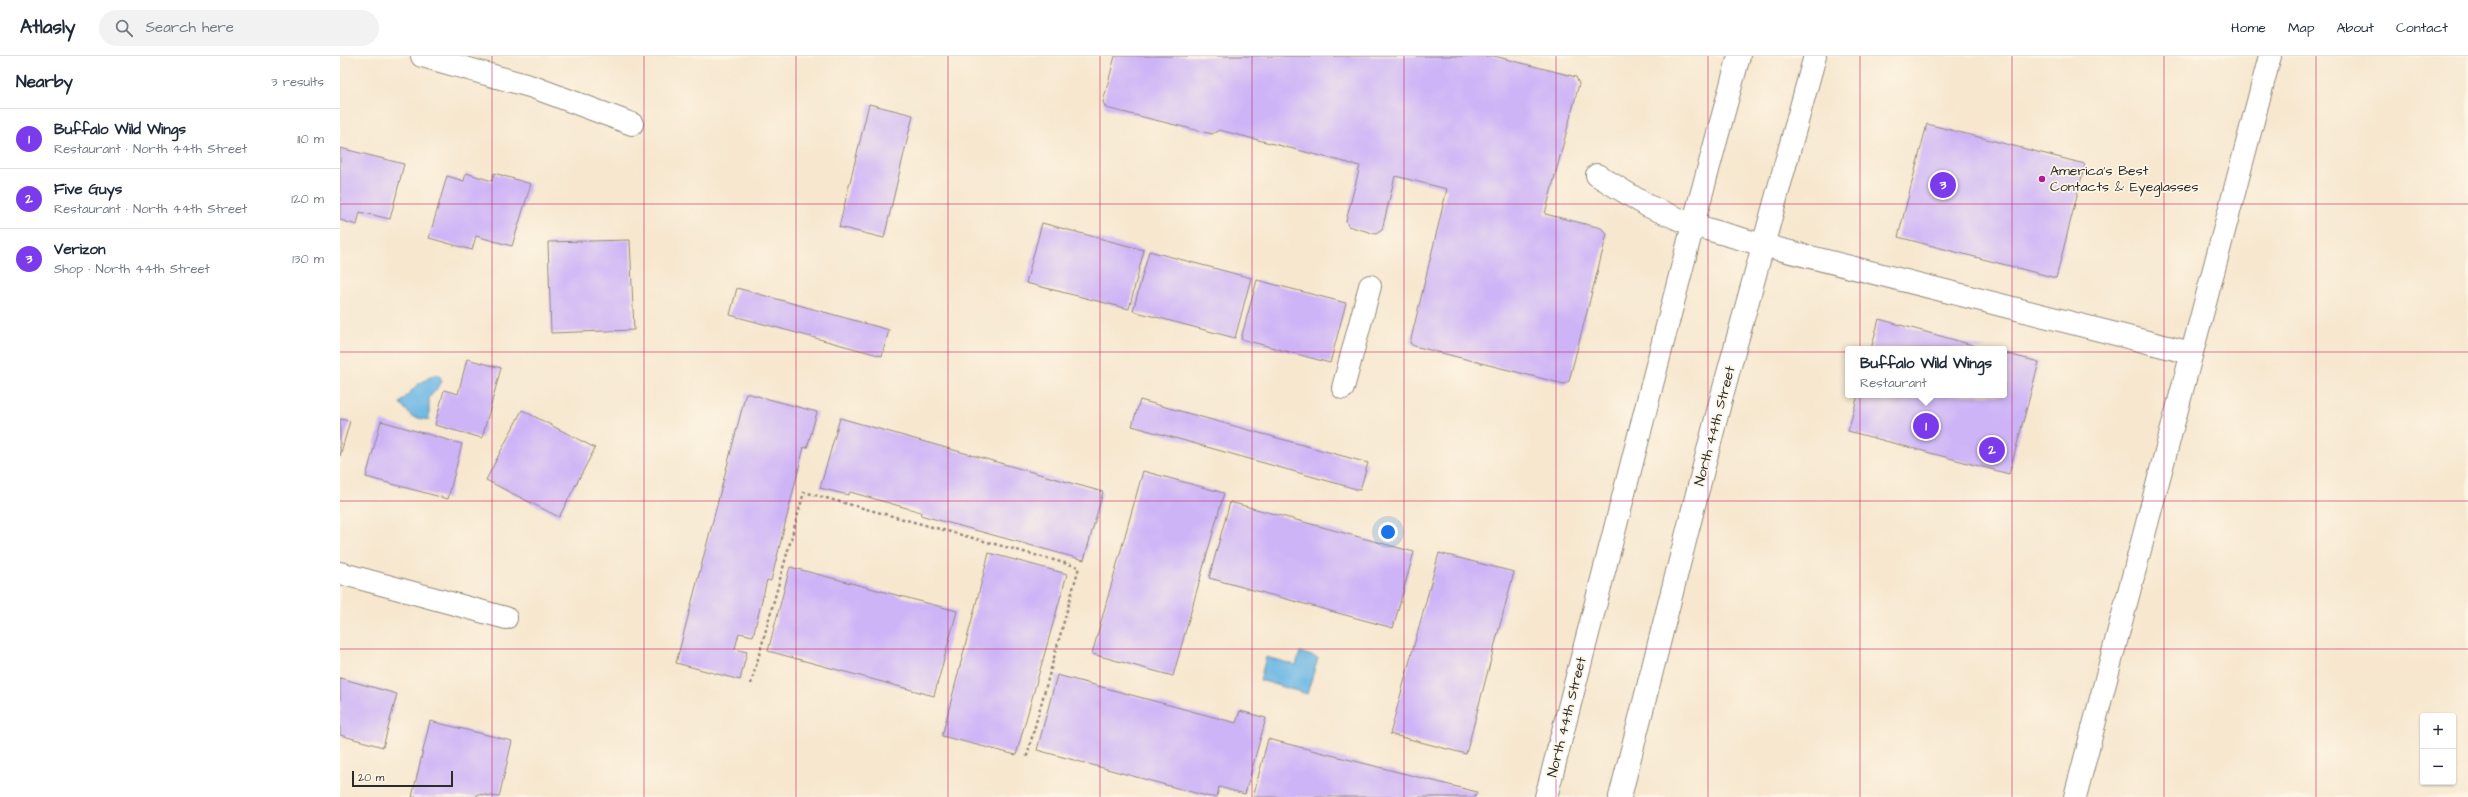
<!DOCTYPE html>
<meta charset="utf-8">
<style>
:root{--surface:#fff;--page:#f2f2f3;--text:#1f2937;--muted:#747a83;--line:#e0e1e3;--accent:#7c3aed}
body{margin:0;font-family:"Architects Daughter",sans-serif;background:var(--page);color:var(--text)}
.controls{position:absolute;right:12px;bottom:12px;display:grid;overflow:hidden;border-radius:4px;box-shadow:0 1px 3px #0004}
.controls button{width:36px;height:36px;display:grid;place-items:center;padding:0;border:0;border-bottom:1px solid var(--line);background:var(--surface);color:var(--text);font:20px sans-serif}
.scale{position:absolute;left:12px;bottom:10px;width:101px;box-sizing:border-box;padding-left:4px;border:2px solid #2b2b2b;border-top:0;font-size:11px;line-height:14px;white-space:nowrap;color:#2b2b2b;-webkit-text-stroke:3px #fcf5e5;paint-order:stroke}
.you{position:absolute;left:1048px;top:476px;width:14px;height:14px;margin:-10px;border:3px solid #fff;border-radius:50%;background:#1a73e8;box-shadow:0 0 0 6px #1a73e833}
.badge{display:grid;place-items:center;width:26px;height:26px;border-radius:50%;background:var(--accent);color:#fff;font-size:13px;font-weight:700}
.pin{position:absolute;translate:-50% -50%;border:2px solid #fff;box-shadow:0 1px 4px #0006}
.popup{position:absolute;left:1505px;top:290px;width:162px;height:52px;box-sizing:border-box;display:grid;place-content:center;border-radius:4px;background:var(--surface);filter:drop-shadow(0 1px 3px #0005);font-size:13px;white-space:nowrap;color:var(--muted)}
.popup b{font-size:15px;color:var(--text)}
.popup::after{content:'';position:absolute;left:50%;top:100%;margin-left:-8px;border:8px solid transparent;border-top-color:var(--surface)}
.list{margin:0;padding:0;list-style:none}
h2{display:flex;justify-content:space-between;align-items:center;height:52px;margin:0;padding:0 16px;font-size:17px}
h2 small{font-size:13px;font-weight:400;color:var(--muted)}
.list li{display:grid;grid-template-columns:26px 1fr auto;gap:12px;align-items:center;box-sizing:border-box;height:60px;padding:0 16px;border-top:1px solid var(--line)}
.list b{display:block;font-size:15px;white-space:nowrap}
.list p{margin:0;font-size:13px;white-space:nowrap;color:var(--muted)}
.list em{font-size:13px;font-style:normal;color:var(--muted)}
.icon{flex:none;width:22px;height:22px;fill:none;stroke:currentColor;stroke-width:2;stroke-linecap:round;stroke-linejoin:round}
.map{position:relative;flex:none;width:2128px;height:741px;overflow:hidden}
header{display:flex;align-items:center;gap:24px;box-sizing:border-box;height:56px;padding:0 20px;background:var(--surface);border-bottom:1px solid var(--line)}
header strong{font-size:19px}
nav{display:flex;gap:22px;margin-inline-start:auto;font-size:14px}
.search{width:280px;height:36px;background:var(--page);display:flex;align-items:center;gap:10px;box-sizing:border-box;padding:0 14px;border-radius:22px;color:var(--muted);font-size:15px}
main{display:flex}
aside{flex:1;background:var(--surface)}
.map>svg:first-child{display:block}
.water{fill:#6cb7e4;stroke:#4c7188}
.building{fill:#cdb4f7}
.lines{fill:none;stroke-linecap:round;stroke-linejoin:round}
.minor-casing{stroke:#91897d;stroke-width:24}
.major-casing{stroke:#91897d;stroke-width:24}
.path{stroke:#91897d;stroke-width:2.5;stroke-dasharray:3 3;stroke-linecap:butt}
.minor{stroke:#fff;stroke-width:22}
.major{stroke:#fff;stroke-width:22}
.grid{fill:none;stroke:#c2185b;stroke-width:1;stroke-opacity:0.55}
.poi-dot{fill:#b5179e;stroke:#fcf5e5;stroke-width:1.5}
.labels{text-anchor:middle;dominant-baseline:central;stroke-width:3.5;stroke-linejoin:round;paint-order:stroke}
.poi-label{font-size:14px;fill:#2b2b2b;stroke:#fcf5e5;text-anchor:start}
.street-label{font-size:14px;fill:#2b2b2b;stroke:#fcf5e5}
</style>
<header>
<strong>Atlasly</strong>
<div class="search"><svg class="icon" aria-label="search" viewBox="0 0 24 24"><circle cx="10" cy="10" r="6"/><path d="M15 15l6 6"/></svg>Search here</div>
<nav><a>Home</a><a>Map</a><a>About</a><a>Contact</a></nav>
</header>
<main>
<aside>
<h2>Nearby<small>3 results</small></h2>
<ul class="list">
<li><span class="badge">1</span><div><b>Buffalo Wild Wings</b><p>Restaurant · North 44th Street</p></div><em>110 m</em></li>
<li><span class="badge">2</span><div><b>Five Guys</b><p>Restaurant · North 44th Street</p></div><em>120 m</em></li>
<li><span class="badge">3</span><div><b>Verizon</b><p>Shop · North 44th Street</p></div><em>130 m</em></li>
</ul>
</aside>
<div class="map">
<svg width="2128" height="741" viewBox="0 0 2128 741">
<rect width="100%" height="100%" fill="#fcf5e5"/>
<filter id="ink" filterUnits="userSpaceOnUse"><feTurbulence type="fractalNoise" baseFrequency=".025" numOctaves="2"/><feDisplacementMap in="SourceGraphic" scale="8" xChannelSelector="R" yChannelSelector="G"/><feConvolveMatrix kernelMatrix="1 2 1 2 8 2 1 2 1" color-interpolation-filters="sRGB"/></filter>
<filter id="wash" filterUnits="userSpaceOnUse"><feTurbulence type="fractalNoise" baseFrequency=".012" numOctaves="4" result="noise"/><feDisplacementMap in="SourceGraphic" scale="16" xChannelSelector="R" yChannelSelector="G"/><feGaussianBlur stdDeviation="0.9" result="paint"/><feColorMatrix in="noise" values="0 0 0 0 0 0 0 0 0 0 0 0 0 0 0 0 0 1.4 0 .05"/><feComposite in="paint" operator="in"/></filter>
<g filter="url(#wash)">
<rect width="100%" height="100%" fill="#f7e7cf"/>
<g class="water">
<path d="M95 318 100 320 102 326 89 342V364L72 361 60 347 77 329Z"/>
<path d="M960 596 978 602 967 638 920 624 926 601 956 609Z"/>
</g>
<g id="blocks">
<g class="building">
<path d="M775 0H1154L1236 21 1239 28 1205 158 1261 172 1267 178 1229 325 1224 328 1074 290 1070 287 1107 133 1055 120 1042 174 1036 178 1008 170 1006 165 1020 110 879 74 872 78 766 52 763 46Z"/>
<path d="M529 48 573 59 544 182 499 171Z"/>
<path d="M1587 68 1745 108 1716 222 1558 181Z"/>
<path d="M0 92 64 108 50 163 20 156 17 169 0 164Z"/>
<path d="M126 117 152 125 154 117 191 128 172 190 136 180 132 194 89 182 107 120 124 125Z"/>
<path d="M702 167 804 194 789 253 686 227Z"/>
<path d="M290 184 294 274 211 277 208 186Z"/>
<path d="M809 195 911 222 895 282 793 255Z"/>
<path d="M917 224 1006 247 990 307 901 283Z"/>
<path d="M397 232 549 274 542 300 390 259Z"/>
<path d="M1539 263 1647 293H1531Z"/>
<path d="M1664 297 1699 306 1669 418 1508 375 1518 339H1664Z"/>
<path d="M127 303 161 312 142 382 95 369 104 334 118 338Z"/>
<path d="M406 337 477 356 467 392 464 391 431 525 427 524 413 580 399 577 395 593 407 596 400 624 336 607Z"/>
<path d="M800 344 1028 407 1020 434 792 370Z"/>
<path d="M182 354 255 392 219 461 146 424Z"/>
<path d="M500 362 763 436 744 504 580 459 581 456 510 436 508 439 480 432Z"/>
<path d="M0 363 10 365 0 400Z"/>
<path d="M41 365 122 388 108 443 26 421Z"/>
<path d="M803 415 884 437 833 620 752 598Z"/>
<path d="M890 446 1074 496 1053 572 869 522Z"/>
<path d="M649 497 727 518 676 699 602 680Z"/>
<path d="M1099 497 1174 516 1126 698 1050 678Z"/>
<path d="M450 511 617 555 594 640 428 595Z"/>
<path d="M717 619 896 667 900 655 926 662 905 738 879 731 877 741H870L697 694Z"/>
<path d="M0 622 57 638 43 691 0 679Z"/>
<path d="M90 665 172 685 159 741 137 738V741H72Z"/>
<path d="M928 683 1137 736 1135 741H913Z"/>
</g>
</g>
</g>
<g filter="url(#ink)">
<use href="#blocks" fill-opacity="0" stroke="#91897d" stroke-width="1"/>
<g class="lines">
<defs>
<g id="minor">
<path d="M82 0 193 31 292 68"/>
<path d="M1257 119 1308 150 1353 169 1423 189 1851 297"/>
<path d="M1003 332 1030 230"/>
<path d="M0 517 166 562"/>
<path d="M1735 741 1930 0"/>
</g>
<g id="major">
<path d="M1206 741 1353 169 1399 0"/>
<path d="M1280 741 1381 343 1475 0"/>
</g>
</defs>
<use href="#minor" class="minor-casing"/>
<use href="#major" class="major-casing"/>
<path class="path" d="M411 628 464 436 739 511 686 703"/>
<use href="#minor" class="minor"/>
<use href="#major" class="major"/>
</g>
</g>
<path class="grid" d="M152 0V741M304 0V741M456 0V741M608 0V741M760 0V741M912 0V741M1064 0V741M1216 0V741M1368 0V741M1520 0V741M1672 0V741M1824 0V741M1976 0V741M0 148H2128M0 296H2128M0 445H2128M0 593H2128"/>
<circle class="poi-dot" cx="1702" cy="123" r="4"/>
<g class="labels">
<g class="poi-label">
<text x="1710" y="115">America's Best<tspan x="1710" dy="16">Contacts &amp; Eyeglasses</tspan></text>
</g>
<g class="street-label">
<text transform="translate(1375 370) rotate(-75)">North 44th Street</text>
<text transform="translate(1227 661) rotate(-76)">North 44th Street</text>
</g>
</g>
</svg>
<div class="controls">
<button>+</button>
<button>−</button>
</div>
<div class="scale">20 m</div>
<div class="you"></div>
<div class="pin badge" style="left:1586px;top:370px">1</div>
<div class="popup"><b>Buffalo Wild Wings</b>Restaurant</div>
<div class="pin badge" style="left:1652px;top:394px">2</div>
<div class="pin badge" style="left:1603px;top:129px">3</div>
</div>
</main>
